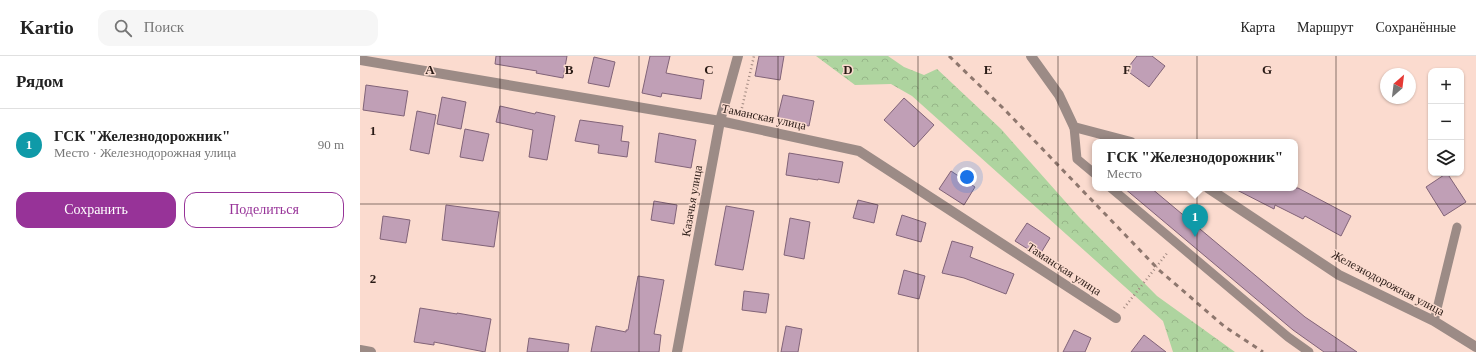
<!DOCTYPE html>
<html lang="ru">
<meta charset="utf-8">
<style>
:root{--surface:#fff;--page:#f6f6f6;--text:#222;--muted:#767676;--line:#e0e0e0;--accent:#973398}
body{margin:0;font-family:Georgia,serif;background:var(--page);color:var(--text)}
.controls{position:absolute;right:12px;top:12px;display:grid;overflow:hidden;border-radius:8px;box-shadow:0 1px 3px #0004}
.controls button{width:36px;height:36px;display:grid;place-items:center;padding:0;border:0;border-bottom:1px solid var(--line);background:var(--surface);color:var(--text);font:20px sans-serif}
.compass{position:absolute;left:1020px;top:12px;width:36px;height:36px;border-radius:50%;background:var(--surface);box-shadow:0 1px 3px #0004;rotate:28deg}
.you{position:absolute;left:607px;top:121px;width:14px;height:14px;margin:-10px;border:3px solid #fff;border-radius:50%;background:#1a73e8;box-shadow:0 0 0 6px #1a73e833}
.badge{display:grid;place-items:center;width:26px;height:26px;border-radius:50%;background:var(--accent);color:#fff;font-size:13px;font-weight:700}
.pin{position:absolute;translate:-50% -33px;filter:drop-shadow(0 1px 2px #0008)}
.pin::after{content:'';position:absolute;top:21px;width:14px;height:12px;background:inherit;clip-path:polygon(0 0,100% 0,50% 100%)}
.popup{position:absolute;left:732px;top:83px;width:206px;height:52px;box-sizing:border-box;display:grid;place-content:center;border-radius:8px;background:var(--surface);filter:drop-shadow(0 1px 3px #0005);font-size:13px;white-space:nowrap;color:var(--muted)}
.popup b{font-size:15px;color:var(--text)}
.popup::after{content:'';position:absolute;left:50%;top:100%;margin-left:-8px;border:8px solid transparent;border-top-color:var(--surface)}
.list{margin:0;padding:0;list-style:none}
h2{display:flex;justify-content:space-between;align-items:center;height:52px;margin:0;padding:0 16px;font-size:17px}
h2 small{font-size:13px;font-weight:400;color:var(--muted)}
.list li{display:grid;grid-template-columns:26px 1fr auto;gap:12px;align-items:center;box-sizing:border-box;height:72px;padding:0 16px;border-top:1px solid var(--line)}
.list b{display:block;font-size:15px;white-space:nowrap}
.list p{margin:0;font-size:13px;white-space:nowrap;color:var(--muted)}
.list em{font-size:13px;font-style:normal;color:var(--muted)}
.actions{display:flex;gap:8px;padding:12px 16px}
.actions a{flex:1;padding:9px 0;border:1px solid var(--accent);border-radius:12px;text-align:center;font-size:14px;color:var(--accent)}
.actions .main{background:var(--accent);color:#fff}
.icon{flex:none;width:22px;height:22px;fill:none;stroke:currentColor;stroke-width:2;stroke-linecap:round;stroke-linejoin:round}
.map{position:relative;flex:none;width:1116px;height:296px;overflow:hidden}
header{display:flex;align-items:center;gap:24px;box-sizing:border-box;height:56px;padding:0 20px;background:var(--surface);border-bottom:1px solid var(--line)}
header strong{font-size:19px}
nav{display:flex;gap:22px;margin-inline-start:auto;font-size:14px}
.search{width:280px;height:36px;background:var(--page);display:flex;align-items:center;gap:10px;box-sizing:border-box;padding:0 14px;border-radius:12px;color:var(--muted);font-size:15px}
main{display:flex}
aside{flex:1;background:var(--surface)}
.map>svg:first-child{display:block}
.forest{fill:url(#forest-crowns)}
.building{fill:#c09fb6;stroke:#816378}
.lines{fill:none;stroke-linecap:round;stroke-linejoin:round}
.path{stroke:#a18980;stroke-width:2.5;stroke-dasharray:1 3;stroke-linecap:butt}
.service{stroke:#9c8b86;stroke-width:9}
.minor{stroke:#9c8b86;stroke-width:10}
.rail{stroke:#8e776e;stroke-width:3;stroke-dasharray:5 5;stroke-linecap:butt}
.grid{fill:none;stroke:#2a1b16;stroke-width:1;stroke-opacity:0.55}
.labels{text-anchor:middle;dominant-baseline:central;stroke-width:3;stroke-linejoin:round;paint-order:stroke}
.street-label{font-size:12px;fill:#2a1b16;stroke:#fbdbcf}
.grid-label{font-size:13px;text-anchor:middle;font-weight:bold;fill:#2a1b16;stroke:#fbdbcf;stroke-width:3;stroke-linejoin:round;paint-order:stroke}
</style>
<header>
<strong>Kartio</strong>
<div class="search"><svg class="icon" aria-label="search" viewBox="0 0 24 24"><circle cx="10" cy="10" r="6"/><path d="M15 15l6 6"/></svg>Поиск</div>
<nav><a>Карта</a><a>Маршрут</a><a>Сохранённые</a></nav>
</header>
<main>
<aside>
<h2>Рядом<small></small></h2>
<ul class="list">
<li><span class="badge" style="background:#0f9aa8">1</span><div><b>ГСК &quot;Железнодорожник&quot;</b><p>Место · Железнодорожная улица</p></div><em>90 m</em></li>
</ul>
<div class="actions"><a class="main">Сохранить</a><a>Поделиться</a></div>
</aside>
<div class="map">
<svg width="1116" height="296" viewBox="0 0 1116 296">
<defs>
<pattern id="forest-crowns" width="20" height="18" patternUnits="userSpaceOnUse"><rect width="20" height="18" fill="#aed49f"/><path d="M2 6a3 3 0 1 1 6 0M12 15a3 3 0 1 1 6 0" fill="none" stroke="#96b588"/></pattern>
</defs>
<rect width="100%" height="100%" fill="#fbdbcf"/>
<path class="forest" d="M456 0H528L544 11 564 19 577 13 641 73 719 161 797 240 875 296H813L803 265 552 40 531 28 495 29Z"/>
<g class="building">
<path d="M136 0H207L203 22 176 17 177 15 135 8Z"/>
<path d="M290 0H310L306 17 344 24 341 43 302 37 301 41 282 37Z"/>
<path d="M399 0H424L420 24 395 20Z"/>
<path d="M777 0H792L805 10 789 31 766 14Z"/>
<path d="M234 1 255 6 249 31 228 27Z"/>
<path d="M6 29 48 35 44 60 3 54Z"/>
<path d="M423 39 454 45 449 70 417 64Z"/>
<path d="M82 41 106 46 101 73 77 68Z"/>
<path d="M544 42 574 69 554 91 524 64Z"/>
<path d="M140 50 175 58 176 56 195 60 187 104 169 101 173 74 136 66Z"/>
<path d="M57 55 76 59 69 98 50 94Z"/>
<path d="M220 64 263 70 261 85 269 86 267 101 238 97 239 89 215 85Z"/>
<path d="M105 73 129 78 123 105 100 101Z"/>
<path d="M299 77 336 84 331 112 295 106Z"/>
<path d="M429 97 483 106 479 127 458 123V124L426 119Z"/>
<path d="M591 115 615 131 604 149 579 133Z"/>
<path d="M1087 117 1106 146 1084 160 1066 131Z"/>
<path d="M764 132H791L945 261 997 296H964L933 274Z"/>
<path d="M873 132H938L991 160 981 180 945 160 943 163 915 149 914 153Z"/>
<path d="M498 144 518 149 514 167 493 162Z"/>
<path d="M294 145 317 149 314 168 291 164Z"/>
<path d="M86 149 139 156 134 191 82 184Z"/>
<path d="M366 150 394 155 383 214 355 209Z"/>
<path d="M542 159 566 167 561 186 536 179Z"/>
<path d="M23 160 50 164 46 187 20 183Z"/>
<path d="M430 162 450 166 444 203 424 199Z"/>
<path d="M667 167 690 182 679 200 655 185Z"/>
<path d="M592 185 613 191 610 201 654 218 646 238 604 222 582 217Z"/>
<path d="M544 214 565 220 559 243 538 238Z"/>
<path d="M278 220 304 224 294 278 301 279 299 296H231L236 270 266 276V274H268Z"/>
<path d="M384 235 409 238 406 257 382 254Z"/>
<path d="M60 252 97 258V257L131 263 125 296 74 286V289L54 286Z"/>
<path d="M426 270 442 273 438 296H421Z"/>
<path d="M714 274 731 282 725 296H703Z"/>
<path d="M784 279 806 296H771Z"/>
<path d="M169 282 209 288 208 296H167Z"/>
</g>
<g class="lines">
<g class="path">
<path d="M381 56 394 0"/>
<path d="M764 252 808 196"/>
</g>
<g class="service">
<path d="M714 71 717 103 735 118"/>
<path d="M751 132 928 281 949 296"/>
<path d="M1074 265 1097 171"/>
</g>
<g class="minor">
<path d="M671 0 699 39 714 71 771 86"/>
<path d="M0 4 360 65 499 95 756 262"/>
<path d="M848 132 979 219 1074 265 1116 291"/>
<path d="M0 294 11 296"/>
<path d="M317 296 360 65 378 0"/>
</g>
<path class="rail" d="M589 0 644 53 799 214 865 271 903 296"/>
</g>
<path class="grid" d="M140 0V296M279 0V296M418 0V296M558 0V296M698 0V296M837 0V296M976 0V296M0 148H1116"/>
<g class="labels">
<g class="street-label">
<text transform="translate(404 61) rotate(12)">Таманская улица</text>
<text transform="translate(332 145) rotate(-80)">Казачья улица</text>
<text transform="translate(704 213) rotate(33)">Таманская улица</text>
<text transform="translate(1028 227) rotate(28)">Железнодорожная улица</text>
</g>
</g>
<g class="grid-label">
<text x="70" y="18">A</text>
<text x="209" y="18">B</text>
<text x="349" y="18">C</text>
<text x="488" y="18">D</text>
<text x="628" y="18">E</text>
<text x="767" y="18">F</text>
<text x="907" y="18">G</text>
<text x="13" y="79">1</text>
<text x="13" y="227">2</text>
</g>
</svg>
<div class="controls">
<button>+</button>
<button>−</button>
<button><svg class="icon" aria-label="layers" viewBox="0 0 24 24"><path d="M12 4l9 5-9 5-9-5zM3 14l9 5 9-5"/></svg></button>
</div>
<svg class="compass" viewBox="-18 -18 36 36"><path d="M0-13l5 13h-10z" fill="#e53935"/><path d="M0 13l5-13h-10z" fill="#767676"/></svg>
<div class="you"></div>
<div class="pin badge" style="left:835px;top:181px;background:#0f9aa8">1</div>
<div class="popup"><b>ГСК &quot;Железнодорожник&quot;</b>Место</div>
</div>
</main>
